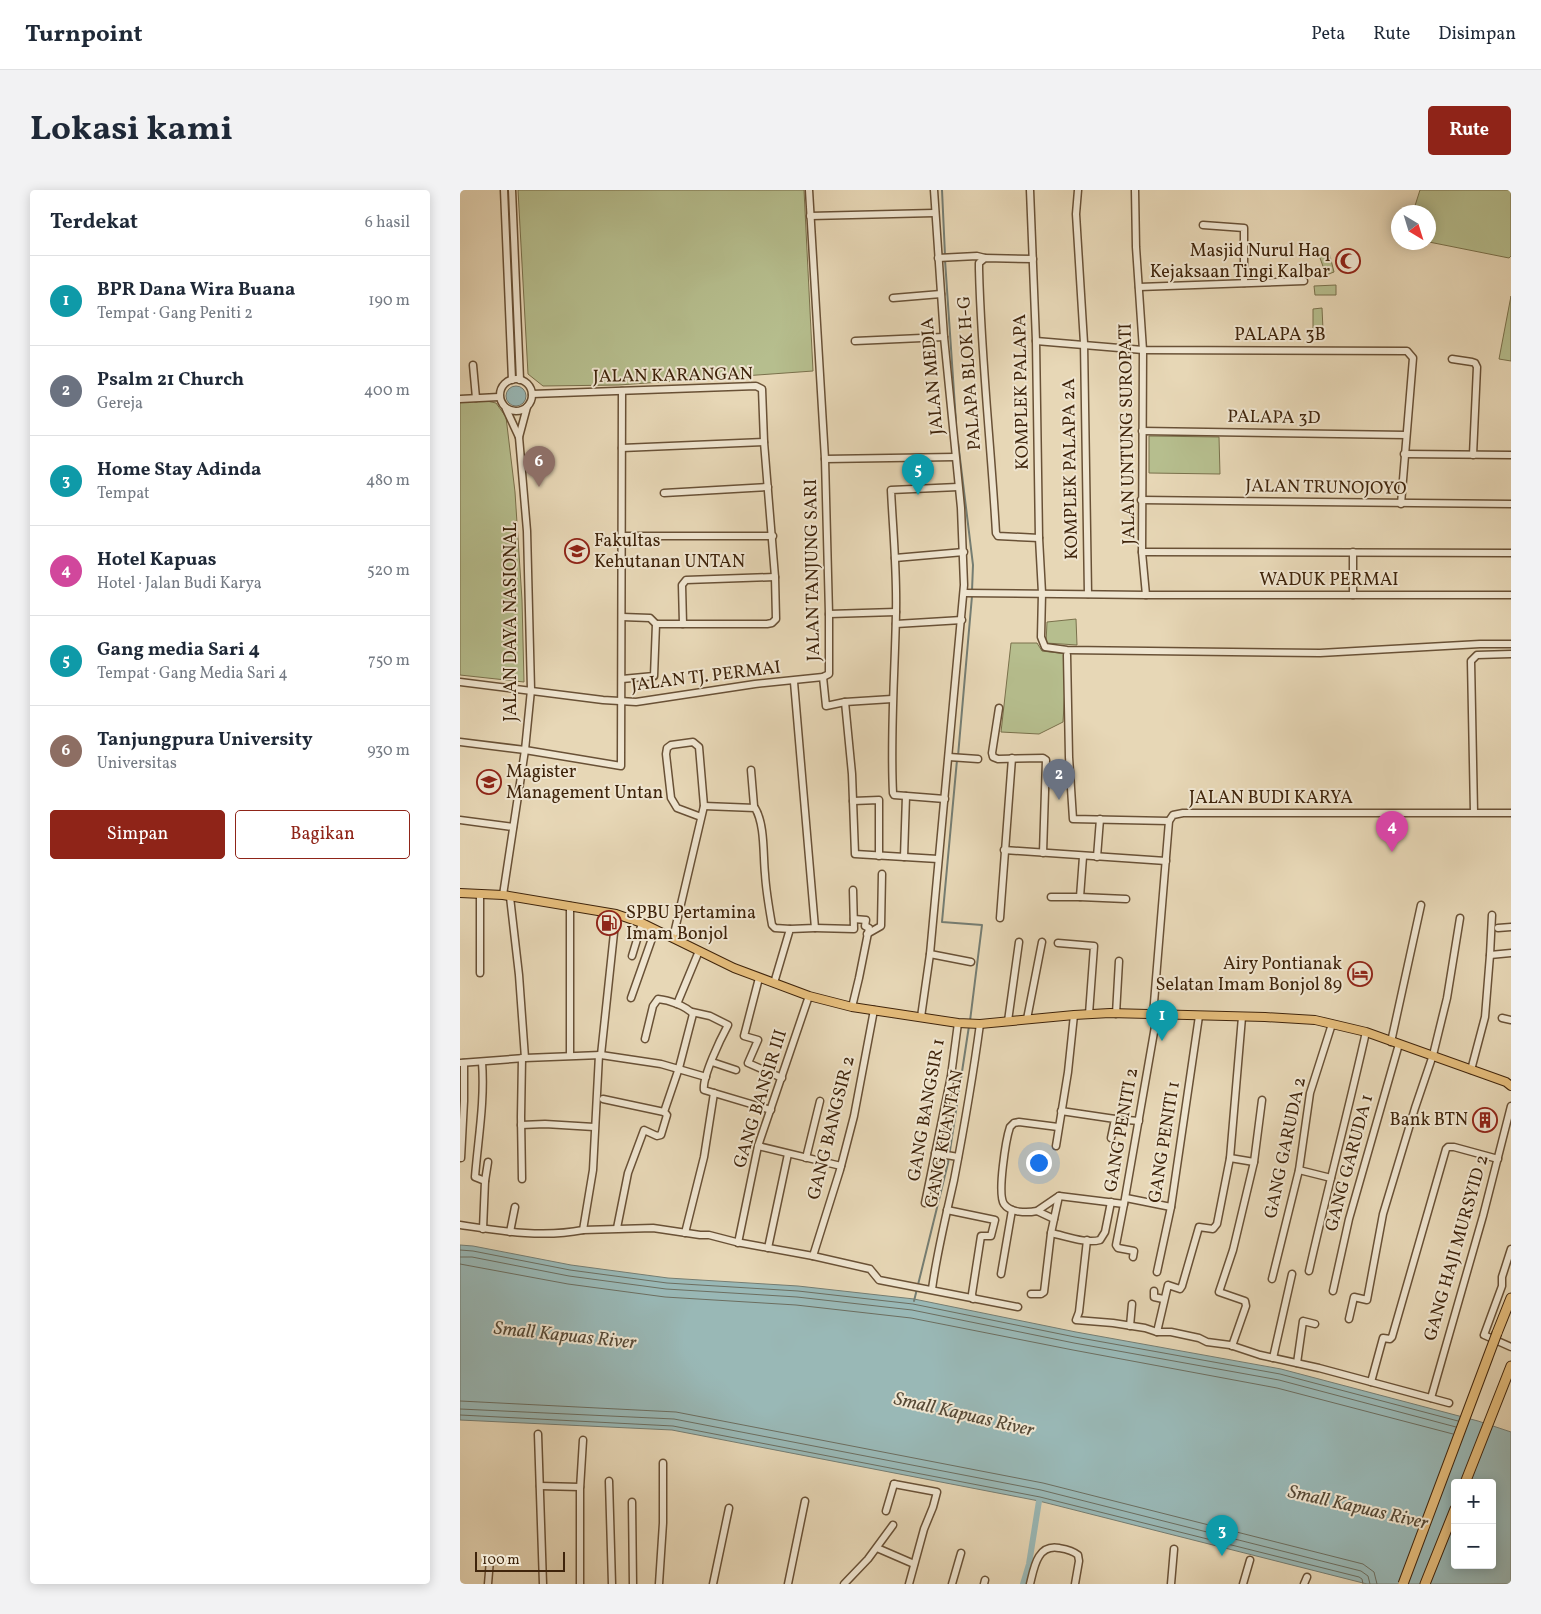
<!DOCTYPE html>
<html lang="id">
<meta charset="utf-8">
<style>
:root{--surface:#fff;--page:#f2f2f3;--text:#1f2937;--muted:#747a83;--line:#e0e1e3;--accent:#8f2418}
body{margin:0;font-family:Vollkorn,serif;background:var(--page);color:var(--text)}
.controls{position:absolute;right:15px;bottom:15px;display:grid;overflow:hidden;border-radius:5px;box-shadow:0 2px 12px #0003}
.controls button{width:45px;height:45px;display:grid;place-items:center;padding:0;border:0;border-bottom:1px solid var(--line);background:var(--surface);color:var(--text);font:25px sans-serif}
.compass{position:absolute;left:931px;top:15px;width:45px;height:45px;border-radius:50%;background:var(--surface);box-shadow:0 2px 12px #0003;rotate:142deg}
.scale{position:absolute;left:15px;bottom:12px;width:90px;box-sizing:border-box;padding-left:5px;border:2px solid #3f240b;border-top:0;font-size:14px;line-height:18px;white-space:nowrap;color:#3f240b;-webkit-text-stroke:4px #efe5d0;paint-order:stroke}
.you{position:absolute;left:578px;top:972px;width:18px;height:18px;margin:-12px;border:4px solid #fff;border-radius:50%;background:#1a73e8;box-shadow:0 0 0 8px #1a73e833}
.badge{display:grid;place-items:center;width:32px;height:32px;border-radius:50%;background:var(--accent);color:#fff;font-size:16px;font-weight:700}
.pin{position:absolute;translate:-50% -41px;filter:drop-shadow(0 1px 2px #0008)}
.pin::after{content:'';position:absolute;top:26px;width:18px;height:15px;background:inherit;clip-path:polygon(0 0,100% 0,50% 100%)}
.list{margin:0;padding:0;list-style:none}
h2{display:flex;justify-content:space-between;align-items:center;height:65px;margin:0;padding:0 20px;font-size:21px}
h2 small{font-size:16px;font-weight:400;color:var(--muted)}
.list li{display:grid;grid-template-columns:32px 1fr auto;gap:15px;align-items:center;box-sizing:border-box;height:90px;padding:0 20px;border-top:1px solid var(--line)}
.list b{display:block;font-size:19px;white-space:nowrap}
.list p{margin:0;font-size:16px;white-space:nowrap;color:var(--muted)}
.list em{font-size:16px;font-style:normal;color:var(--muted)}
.actions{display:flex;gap:10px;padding:15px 20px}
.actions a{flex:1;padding:11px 0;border:1px solid var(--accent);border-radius:5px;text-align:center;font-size:18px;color:var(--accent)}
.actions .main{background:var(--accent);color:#fff}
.map{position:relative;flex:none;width:1051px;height:1394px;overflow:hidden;border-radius:5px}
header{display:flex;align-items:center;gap:30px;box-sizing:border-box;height:70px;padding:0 25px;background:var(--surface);border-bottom:1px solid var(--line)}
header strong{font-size:24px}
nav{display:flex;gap:28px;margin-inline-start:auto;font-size:18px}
.intro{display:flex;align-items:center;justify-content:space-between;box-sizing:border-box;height:120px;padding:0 30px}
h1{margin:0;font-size:35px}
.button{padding:12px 22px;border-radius:5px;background:var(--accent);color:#fff;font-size:18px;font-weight:700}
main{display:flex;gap:30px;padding:0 30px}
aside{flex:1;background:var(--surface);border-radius:5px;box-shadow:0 2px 12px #0003}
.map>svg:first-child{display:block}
.green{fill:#b6be8e;stroke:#7a714c}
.water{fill:#99b8b6;stroke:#757d72;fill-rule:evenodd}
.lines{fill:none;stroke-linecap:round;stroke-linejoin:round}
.shore{stroke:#6c6e60;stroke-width:1}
.stream{stroke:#757d72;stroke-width:2}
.canal{stroke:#99b8b6;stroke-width:6}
.minor-casing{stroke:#695136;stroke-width:9}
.major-casing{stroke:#3f240b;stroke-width:10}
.highway-casing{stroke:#3f240b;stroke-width:11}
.minor{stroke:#efe5d0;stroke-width:6}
.major{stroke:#e4bc7b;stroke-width:8}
.highway{stroke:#e4bc7b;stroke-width:9}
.highway-bridge-casing{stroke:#3f240b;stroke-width:11;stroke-linecap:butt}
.highway-bridge{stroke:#e4bc7b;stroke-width:9}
.labels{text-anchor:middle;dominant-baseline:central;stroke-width:4;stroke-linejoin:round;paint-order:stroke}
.poi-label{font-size:18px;fill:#3f240b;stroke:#efe5d0;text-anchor:end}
.street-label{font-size:18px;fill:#3f240b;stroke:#efe5d0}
.water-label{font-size:19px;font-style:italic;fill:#564936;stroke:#efe5d0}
</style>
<header>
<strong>Turnpoint</strong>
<nav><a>Peta</a><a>Rute</a><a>Disimpan</a></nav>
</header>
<div class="intro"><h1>Lokasi kami</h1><a class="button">Rute</a></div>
<main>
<aside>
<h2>Terdekat<small>6 hasil</small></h2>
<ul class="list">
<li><span class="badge" style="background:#0f9aa8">1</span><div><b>BPR Dana Wira Buana</b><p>Tempat · Gang Peniti 2</p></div><em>190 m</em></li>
<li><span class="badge" style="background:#6b7280">2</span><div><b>Psalm 21 Church</b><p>Gereja</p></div><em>400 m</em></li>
<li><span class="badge" style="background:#0f9aa8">3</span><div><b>Home Stay Adinda</b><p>Tempat</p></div><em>480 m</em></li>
<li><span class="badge" style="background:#d1479c">4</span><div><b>Hotel Kapuas</b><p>Hotel · Jalan Budi Karya</p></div><em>520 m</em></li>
<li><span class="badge" style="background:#0f9aa8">5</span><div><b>Gang media Sari 4</b><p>Tempat · Gang Media Sari 4</p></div><em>750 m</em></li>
<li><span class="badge" style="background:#8d6e63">6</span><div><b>Tanjungpura University</b><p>Universitas</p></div><em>930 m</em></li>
</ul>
<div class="actions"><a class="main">Simpan</a><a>Bagikan</a></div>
</aside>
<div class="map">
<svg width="1051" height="1394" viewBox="0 0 1051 1394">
<rect width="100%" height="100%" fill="#e7d7b6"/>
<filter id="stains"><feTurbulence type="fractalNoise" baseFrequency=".004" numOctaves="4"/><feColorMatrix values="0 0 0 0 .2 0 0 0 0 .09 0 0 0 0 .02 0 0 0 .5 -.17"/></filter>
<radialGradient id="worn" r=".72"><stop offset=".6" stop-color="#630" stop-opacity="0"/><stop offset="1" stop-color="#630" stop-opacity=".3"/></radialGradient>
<g class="green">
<path d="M58 0H344L353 181 159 195 83 196 68 184Z"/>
<path d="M960 0H1051V66L1049 68 969 52 968 22H953Z"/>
<path d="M869 62 874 82 866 85 859 65Z"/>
<path d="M876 95V105H855L854 96Z"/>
<path d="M1051 106V171L1039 169Z"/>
<path d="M862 118 863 140H853V119Z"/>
<path d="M22 210 36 213 46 227 55 302 62 410 64 492 0 485V212Z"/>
<path d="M689 246 759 247 760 284 689 283Z"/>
<path d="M616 429 617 455 586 453 587 432Z"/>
<path d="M551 453H577L582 461 607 464 603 532 579 544 541 542Z"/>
</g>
<g class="water">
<circle cx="56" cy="206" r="10"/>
<path d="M0 1055 13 1056 111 1075 208 1088 338 1096 454 1109 616 1142 821 1179 1018 1231 1051 1242V1394H907L579 1311 212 1240 0 1230ZM995 1293H1032V1375H995Z"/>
</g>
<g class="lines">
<g class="shore">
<path d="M0 1060 13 1061 110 1080 207 1093 338 1101 453 1114 615 1147 820 1184 998 1231"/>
<path d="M0 1067H12L109 1086 206 1099 337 1107 452 1120 614 1153 819 1190 996 1237"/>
<path d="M0 1074 108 1094 205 1107 336 1115 451 1128 613 1160 817 1198 993 1244"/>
<path d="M0 1211 216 1222 583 1293 903 1374 914 1382 917 1394"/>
<path d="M0 1219 214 1229 581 1300 901 1381 908 1386 910 1394"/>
<path d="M0 1225 213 1236 580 1307 899 1387 902 1389 903 1394"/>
</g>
<g class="stream">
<path d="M482 0 485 65"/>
<path d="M485 70 496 232"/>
<path d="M498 252 513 375 512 401"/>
<path d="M498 566 512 406"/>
<path d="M497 570 482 732 522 735 510 831"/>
<path d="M454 1111 488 973 509 836"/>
</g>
<path class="canal" d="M563 1394 569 1374 579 1311"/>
<defs>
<g id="minor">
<path d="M44 0 52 190"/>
<path d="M52 0 60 190"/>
<path d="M570 0 576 151 579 348 582 403 581 447 585 457 607 460 860 463 1020 454H1051"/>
<path d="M618 0 616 24 624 153 628 404"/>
<path d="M350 26 474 23"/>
<path d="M743 35 784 38V93"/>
<path d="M478 68 517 66 525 68"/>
<path d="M573 69 525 68 519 73V79C521 167 531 255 536 343L538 346 579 348"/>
<path d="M679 97 844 91"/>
<path d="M433 108 481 104"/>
<path d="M395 151 484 147"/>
<path d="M576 151 683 160 947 161 953 168 941 314"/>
<path d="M992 169 1012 172 1015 173 1017 177 1013 265"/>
<path d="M13 175 16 208"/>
<circle cx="56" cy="205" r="16"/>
<path d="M72 204 296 196 302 199 304 252 315 387 316 429 312 433 307 434H196L194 486 162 489"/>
<path d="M0 209 39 207"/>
<path d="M46 219 59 247"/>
<path d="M682 241 946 245"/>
<path d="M162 258 304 252"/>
<path d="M944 264 1051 265"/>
<path d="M365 269 495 267"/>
<path d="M204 303 308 297"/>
<path d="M681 310 1051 314"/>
<path d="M161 346H313"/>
<path d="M682 362 1051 363"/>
<path d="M435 368 504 362"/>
<path d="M504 403 686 405 682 362 683 160 676 57 675 0"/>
<path d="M686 405H1051"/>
<path d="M893 405V362"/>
<path d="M369 424 436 422"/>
<path d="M162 427 190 428 196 434"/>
<path d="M223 434 222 395 226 390 315 387"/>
<path d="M436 434 502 430"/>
<path d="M607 465 609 567 613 629 709 631"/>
<path d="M363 487 366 516 385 512 432 509"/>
<path d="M0 492 143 510 176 512 295 494 363 487 369 484V424L365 269 349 0"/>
<path d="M385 512 392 584 395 664 478 669"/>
<path d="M539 518 532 563 533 567 538 569 583 568 586 570 583 663"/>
<path d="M0 552 65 560 161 576 162 201"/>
<path d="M489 567 518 569"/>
<path d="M291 580 294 616"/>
<path d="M485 609 434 605 433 603C430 543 435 483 436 422 437 381 433 341 431 300L498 297"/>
<path d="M393 611 419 610V666"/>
<path d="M244 616 295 618C305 634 303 665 305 684 306 701 309 718 312 735L315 738 330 739"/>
<path d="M1014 622 1011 471 1017 465 1051 464"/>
<path d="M0 630 53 637"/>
<path d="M544 660 706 671"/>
<path d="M444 667 446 606"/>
<path d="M637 667 640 629"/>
<path d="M20 704V783"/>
<path d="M43 705 65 560 71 500 67 341 59 247 67 217"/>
<path d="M50 707 59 785 65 868"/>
<path d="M591 707H620L623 667"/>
<path d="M620 707 666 709"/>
<path d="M110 716V865"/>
<path d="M540 728 552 568"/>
<path d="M355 738 394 739 393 700"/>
<path d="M1038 738 1051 737"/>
<path d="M407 744 421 736 422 684"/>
<path d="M213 748 244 616 239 557 233 552 211 555 207 558 206 564 211 608 217 618 241 627"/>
<path d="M598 753 634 756 629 824"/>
<path d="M470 764 511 772"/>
<path d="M1030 765 1051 763"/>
<path d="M172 766 182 733"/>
<path d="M299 788 284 846 298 850 288 873 322 888"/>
<path d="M314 793 330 739 355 738 334 492"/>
<path d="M171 808 195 740"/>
<path d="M217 814 239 761"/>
<path d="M392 817 399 788 409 738 405 736 406 730 394 729"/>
<path d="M232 822 250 826 268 835C261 848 242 887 244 900L311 920"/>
<path d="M656 824 659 771"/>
<path d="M693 825 709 631 713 625 723 623H1051"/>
<path d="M461 827 470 764 504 395 501 318 484 147 474 0"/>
<path d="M1042 828 1051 830"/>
<path d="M567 829 582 752"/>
<path d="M548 831 559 752"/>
<path d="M931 852 961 715"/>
<path d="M141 865 156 724"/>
<path d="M62 868 61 927 62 989"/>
<path d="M22 872C25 911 18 949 15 987L25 991 23 1039"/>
<path d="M252 872 276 880"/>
<path d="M0 873 65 868 141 865 201 874 246 887"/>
<path d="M1011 880 1025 827 1030 765 1032 725"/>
<path d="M143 909 204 922 219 878 233 824C226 816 209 810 198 809L193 816 185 849"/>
<path d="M601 921 655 929 651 948"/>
<path d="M655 929 679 931"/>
<path d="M61 935 85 934 134 937"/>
<path d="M598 937 559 932 554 933 550 937C546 949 537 1004 544 1014 550 1023 567 1023 577 1021L599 1006 664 1014 697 825"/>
<path d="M298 956 381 976"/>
<path d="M596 956 608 882 614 825"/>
<path d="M475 963 498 967"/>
<path d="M1 968 4 911V873"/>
<path d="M346 968 360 911"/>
<path d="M770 968 794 972"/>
<path d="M839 980 871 988"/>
<path d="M25 991 28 972"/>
<path d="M666 1008 711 1017"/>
<path d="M465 1013 491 886 498 833"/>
<path d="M664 1014 656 1055 658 1058 674 1061 673 1067"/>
<path d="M487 1020 535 1030 531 1046H521L512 1104 513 1109"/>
<path d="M577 1021 594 1029"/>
<path d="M0 1035C41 1041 82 1048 123 1040L133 980 139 865"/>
<path d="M157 1038 168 983 184 940 197 946 201 945 207 925 204 922"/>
<path d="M123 1040 193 1038 240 1045H249L276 1052 353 1066 380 980 394 926 414 820"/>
<path d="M50 1042 55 1017"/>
<path d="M225 1043 244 967 254 903"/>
<path d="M591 1043C606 1046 626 1054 640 1050L645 1042 651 1012"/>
<path d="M627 1050 619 1122 616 1130 653 1133 685 1138 697 1142H711L739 1148 747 1152 770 1155 800 1165 859 1178 989 1213"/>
<path d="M278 1053 298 956 349 806"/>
<path d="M308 1058 328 964"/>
<path d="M1051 1059 1042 1087V1096L1024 1145 1051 1157"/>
<path d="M353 1066 410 1079 419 1090 558 1117"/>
<path d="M849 1081C867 1001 888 922 906 842"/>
<path d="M697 1082 711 1017 739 826"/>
<path d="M541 1084 552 1020"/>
<path d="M812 1089 839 980 850 903 872 834"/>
<path d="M472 1099C477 1062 486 1026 494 990 504 938 513 886 520 834"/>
<path d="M694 1101V1107L703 1109"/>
<path d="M873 1101 889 1029 939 854"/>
<path d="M571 1104H581L584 1102 591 1043 599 1006"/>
<path d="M889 1129 894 1107 907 1110 923 1024 955 918 973 865 987 808 1000 728"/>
<path d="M670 1136 672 1114"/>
<path d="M697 1142 708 1095 720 1099 722 1096 739 1037 753 1039 757 1034 770 968 782 827"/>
<path d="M772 1156 786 1116 785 1111 759 1102 773 1060 794 972 802 910"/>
<path d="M813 1168 832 1084"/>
<path d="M837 1173 843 1131 855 1134"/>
<path d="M911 1192 923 1148 930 1149 932 1147 986 959 988 957H994L1038 969"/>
<path d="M971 1208 1023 1026 1051 916"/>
<path d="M78 1244 83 1394"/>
<path d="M149 1291 152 1394"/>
<path d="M434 1294 477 1302 473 1317 464 1339 449 1394"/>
<path d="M80 1296 120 1297"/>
<path d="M172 1312 173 1394"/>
<path d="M426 1321 434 1294"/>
<path d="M417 1358 454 1374"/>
<path d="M28 1394 30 1370"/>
<path d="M120 1394V1299L123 1250"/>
<path d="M199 1394 203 1333V1273"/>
<path d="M253 1394 269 1318"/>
<path d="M328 1394 345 1311"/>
<path d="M384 1394 408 1369 433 1335"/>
<path d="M492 1394 501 1363"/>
<path d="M524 1394 525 1390"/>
<path d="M570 1394C574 1378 577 1354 599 1358 605 1359 612 1360 618 1365L619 1371 615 1394"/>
<path d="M711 1394 714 1359"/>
<path d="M783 1394 790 1370"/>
<path d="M844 1394 847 1387"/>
</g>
<path id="major" d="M0 703 43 705 156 724 182 733 274 778 349 806 392 817 498 833 520 834 614 825 650 823 805 827 855 830 906 842 1046 892 1051 896"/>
<g id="highway">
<path d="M1037 1143 1051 1108"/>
<path d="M1005 1293 1051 1176"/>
<path d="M965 1394 995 1319"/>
</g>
</defs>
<use href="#minor" class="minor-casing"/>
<use href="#major" class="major-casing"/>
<use href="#highway" class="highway-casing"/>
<use href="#minor" class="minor"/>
<use href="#major" class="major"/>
<use href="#highway" class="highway"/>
<defs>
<path id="highway-bridge" d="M943 1394 1037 1143"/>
</defs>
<use href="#highway-bridge" class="highway-bridge-casing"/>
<use href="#highway-bridge" class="highway-bridge"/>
</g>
<defs>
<symbol id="mosque-ring" viewBox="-11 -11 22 22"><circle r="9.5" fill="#efe5d0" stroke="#8f2418" stroke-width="1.5"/><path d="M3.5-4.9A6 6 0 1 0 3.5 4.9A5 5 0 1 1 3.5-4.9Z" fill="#8f2418"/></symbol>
<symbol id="university-ring" viewBox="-11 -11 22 22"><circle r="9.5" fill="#efe5d0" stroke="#8f2418" stroke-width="1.5"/><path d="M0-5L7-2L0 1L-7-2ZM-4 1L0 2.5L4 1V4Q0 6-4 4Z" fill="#8f2418"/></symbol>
<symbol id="fuel-ring" viewBox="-11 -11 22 22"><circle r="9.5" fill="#efe5d0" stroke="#8f2418" stroke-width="1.5"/><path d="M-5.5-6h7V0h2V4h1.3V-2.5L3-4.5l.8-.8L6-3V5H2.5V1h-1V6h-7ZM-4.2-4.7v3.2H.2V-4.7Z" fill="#8f2418"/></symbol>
<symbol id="hotel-ring" viewBox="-11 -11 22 22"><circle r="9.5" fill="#efe5d0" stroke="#8f2418" stroke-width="1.5"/><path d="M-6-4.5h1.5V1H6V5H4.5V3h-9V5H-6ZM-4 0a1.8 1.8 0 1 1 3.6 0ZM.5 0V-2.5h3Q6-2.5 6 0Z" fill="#8f2418"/></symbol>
<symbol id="building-ring" viewBox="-11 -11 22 22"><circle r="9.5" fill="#efe5d0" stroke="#8f2418" stroke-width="1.5"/><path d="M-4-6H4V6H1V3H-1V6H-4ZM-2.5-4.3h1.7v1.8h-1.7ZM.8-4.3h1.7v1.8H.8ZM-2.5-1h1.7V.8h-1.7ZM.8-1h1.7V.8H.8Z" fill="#8f2418"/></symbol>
</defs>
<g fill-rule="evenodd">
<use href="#mosque-ring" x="874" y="57" width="28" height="28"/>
<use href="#university-ring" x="103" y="347" width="28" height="28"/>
<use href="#university-ring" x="15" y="578" width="28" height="28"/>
<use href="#fuel-ring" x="135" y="719" width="28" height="28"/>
<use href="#hotel-ring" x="886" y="770" width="28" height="28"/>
<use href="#building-ring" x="1011" y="916" width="28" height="28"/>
</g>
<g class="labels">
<g class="poi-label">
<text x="870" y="61">Masjid Nurul Haq<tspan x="870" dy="21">Kejaksaan Tingi Kalbar</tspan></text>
<text x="134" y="351" text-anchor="start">Fakultas<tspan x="134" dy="21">Kehutanan UNTAN</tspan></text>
<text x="46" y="582" text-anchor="start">Magister<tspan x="46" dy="21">Management Untan</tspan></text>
<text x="166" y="723" text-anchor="start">SPBU Pertamina<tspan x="166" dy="21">Imam Bonjol</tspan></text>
<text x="882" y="774">Airy Pontianak<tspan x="882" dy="21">Selatan Imam Bonjol 89</tspan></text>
<text x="1008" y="930">Bank BTN</text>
</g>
<g class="street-label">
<text x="820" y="145">PALAPA 3B</text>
<text transform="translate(510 183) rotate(-94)">PALAPA BLOK H-G</text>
<text transform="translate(213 186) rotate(-1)">JALAN KARANGAN</text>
<text transform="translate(473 186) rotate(-95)">JALAN MEDIA</text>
<text transform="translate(562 202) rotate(-91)">KOMPLEK PALAPA</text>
<text transform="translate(814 228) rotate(1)">PALAPA 3D</text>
<text transform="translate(668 244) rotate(-91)">JALAN UNTUNG SUROPATI</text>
<text transform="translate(611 279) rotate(-91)">KOMPLEK PALAPA 2A</text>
<text transform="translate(866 298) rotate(1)">JALAN TRUNOJOYO</text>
<text transform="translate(353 380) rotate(-91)">JALAN TANJUNG SARI</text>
<text x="869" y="390">WADUK PERMAI</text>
<text transform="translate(51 432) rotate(-90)">JALAN DAYA NASIONAL</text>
<text transform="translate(246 487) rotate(-7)">JALAN TJ. PERMAI</text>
<text x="811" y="608">JALAN BUDI KARYA</text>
<text transform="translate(301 909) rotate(-73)">GANG BANSIR III</text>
<text transform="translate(467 920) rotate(-80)">GANG BANGSIR 1</text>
<text transform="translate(372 938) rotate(-76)">GANG BANGSIR 2</text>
<text transform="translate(662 940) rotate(-80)">GANG PENITI 2</text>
<text transform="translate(485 949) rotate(-79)">GANG KUANTAN</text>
<text transform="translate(705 952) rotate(-81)">GANG PENITI 1</text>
<text transform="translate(826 958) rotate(-78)">GANG GARUDA 2</text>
<text transform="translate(890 973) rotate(-75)">GANG GARUDA 1</text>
<text transform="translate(997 1058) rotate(-74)">GANG HAJI MURSYID 2</text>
</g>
<g class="water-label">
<text transform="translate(105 1146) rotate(6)">Small Kapuas River</text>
<text transform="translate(504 1225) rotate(13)">Small Kapuas River</text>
<text transform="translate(898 1318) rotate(13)">Small Kapuas River</text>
</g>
</g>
<rect width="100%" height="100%" filter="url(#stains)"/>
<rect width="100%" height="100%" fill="url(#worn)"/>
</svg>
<div class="controls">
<button>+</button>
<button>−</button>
</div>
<svg class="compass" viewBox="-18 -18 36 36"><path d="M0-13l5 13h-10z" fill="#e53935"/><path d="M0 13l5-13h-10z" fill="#747a83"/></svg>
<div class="scale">100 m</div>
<div class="you"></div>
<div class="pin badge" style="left:702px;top:851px;background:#0f9aa8">1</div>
<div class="pin badge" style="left:599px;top:610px;background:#6b7280">2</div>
<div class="pin badge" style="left:762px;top:1366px;background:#0f9aa8">3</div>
<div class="pin badge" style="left:932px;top:662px;background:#d1479c">4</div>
<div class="pin badge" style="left:458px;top:305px;background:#0f9aa8">5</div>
<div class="pin badge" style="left:79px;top:297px;background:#8d6e63">6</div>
</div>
</main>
